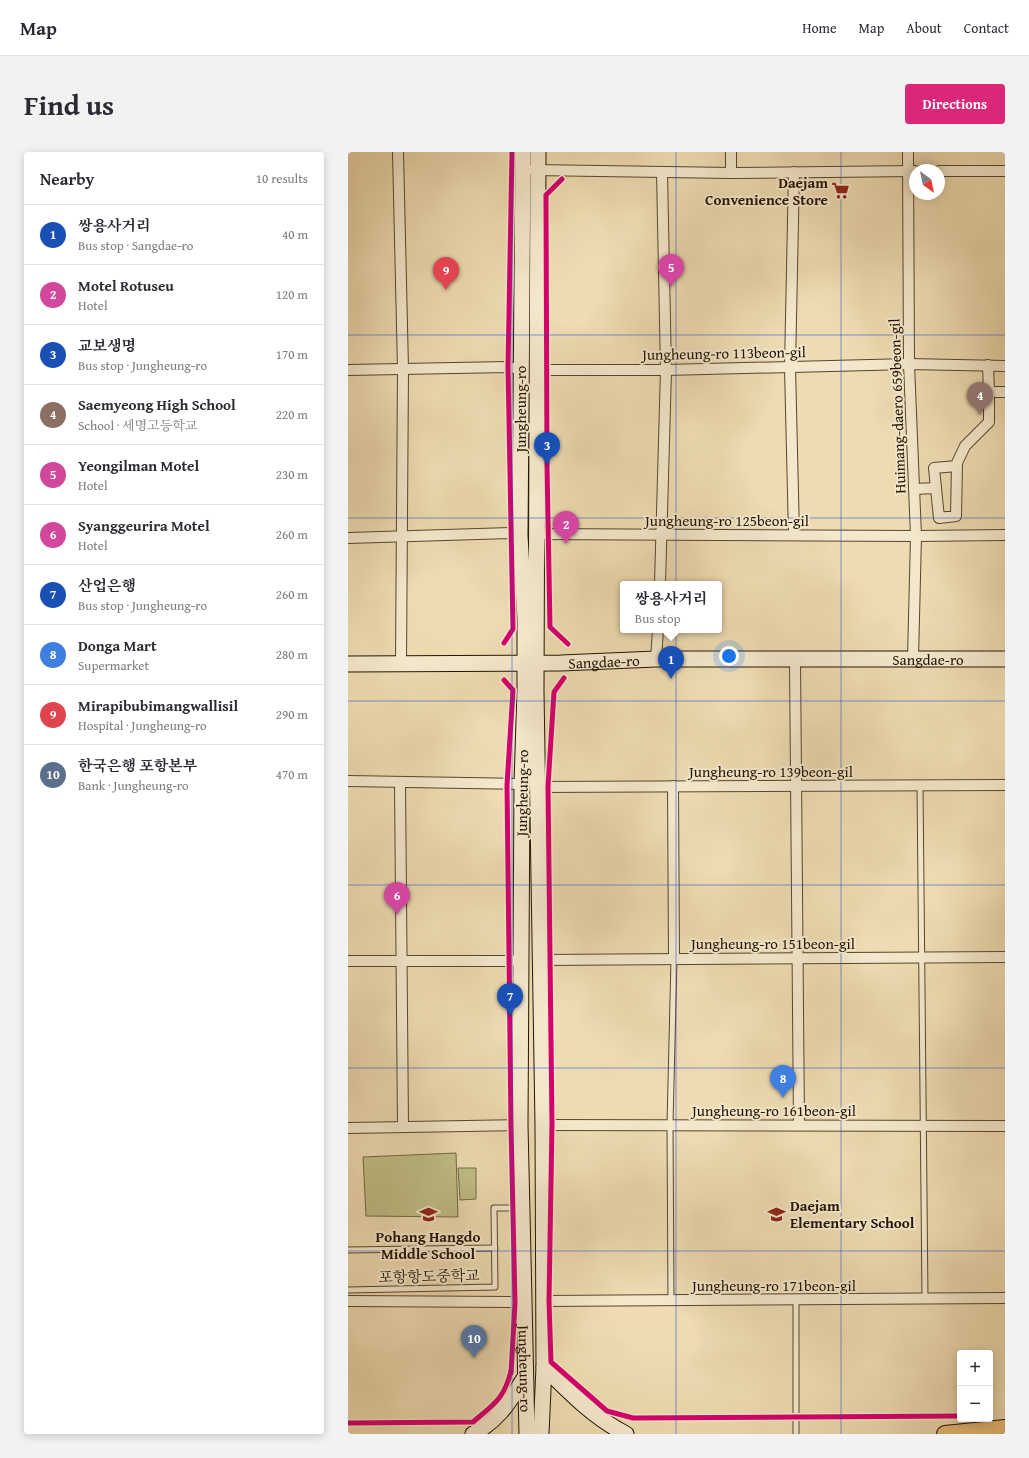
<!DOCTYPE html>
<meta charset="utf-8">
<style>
:root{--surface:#fff;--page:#f2f2f3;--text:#2b2b33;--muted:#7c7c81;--line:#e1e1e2;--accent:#db2777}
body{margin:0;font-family:"Gentium Book Plus","Noto Serif KR",serif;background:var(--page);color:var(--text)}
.controls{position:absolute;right:12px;bottom:12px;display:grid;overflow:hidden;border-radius:4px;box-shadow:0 2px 10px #0003}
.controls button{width:36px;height:36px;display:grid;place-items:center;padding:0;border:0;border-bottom:1px solid var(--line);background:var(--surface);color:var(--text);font:20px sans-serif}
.compass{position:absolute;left:561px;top:12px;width:36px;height:36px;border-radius:50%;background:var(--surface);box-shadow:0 2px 10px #0003;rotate:147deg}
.you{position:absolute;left:381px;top:504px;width:14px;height:14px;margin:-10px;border:3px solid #fff;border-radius:50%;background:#1a73e8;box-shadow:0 0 0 6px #1a73e833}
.badge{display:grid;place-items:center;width:26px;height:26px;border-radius:50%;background:var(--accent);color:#fff;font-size:13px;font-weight:700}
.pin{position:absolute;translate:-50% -33px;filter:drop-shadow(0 1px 2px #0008)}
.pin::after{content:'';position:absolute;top:21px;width:14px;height:12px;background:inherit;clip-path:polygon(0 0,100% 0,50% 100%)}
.popup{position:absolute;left:272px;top:429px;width:102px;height:52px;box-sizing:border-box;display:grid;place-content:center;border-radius:4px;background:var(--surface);filter:drop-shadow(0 1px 3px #0005);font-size:13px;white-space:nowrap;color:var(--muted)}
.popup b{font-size:15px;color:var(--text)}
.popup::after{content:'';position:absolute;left:50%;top:100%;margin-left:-8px;border:8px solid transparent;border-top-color:var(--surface)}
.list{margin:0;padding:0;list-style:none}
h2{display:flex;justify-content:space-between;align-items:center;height:52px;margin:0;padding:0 16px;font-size:17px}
h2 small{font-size:13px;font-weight:400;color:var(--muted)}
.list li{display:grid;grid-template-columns:26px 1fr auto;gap:12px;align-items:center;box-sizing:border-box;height:60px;padding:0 16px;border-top:1px solid var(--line)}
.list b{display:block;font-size:15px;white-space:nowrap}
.list p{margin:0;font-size:13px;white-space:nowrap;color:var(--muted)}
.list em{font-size:13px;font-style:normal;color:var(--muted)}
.map{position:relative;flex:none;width:657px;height:1282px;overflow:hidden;border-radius:4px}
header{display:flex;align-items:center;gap:24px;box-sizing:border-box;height:56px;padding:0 20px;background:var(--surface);border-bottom:1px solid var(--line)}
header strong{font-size:19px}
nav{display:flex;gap:22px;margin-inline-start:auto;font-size:14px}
.intro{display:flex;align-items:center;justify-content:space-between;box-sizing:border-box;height:96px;padding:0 24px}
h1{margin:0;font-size:28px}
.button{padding:10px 18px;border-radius:4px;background:var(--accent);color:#fff;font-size:14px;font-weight:700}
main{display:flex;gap:24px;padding:0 24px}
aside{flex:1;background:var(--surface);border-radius:4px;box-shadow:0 2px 10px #0003}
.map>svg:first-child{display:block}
.green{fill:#c0be87;stroke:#726946}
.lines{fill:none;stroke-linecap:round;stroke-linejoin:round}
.lane-casing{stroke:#56462f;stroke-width:7}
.street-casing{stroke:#56462f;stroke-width:12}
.secondary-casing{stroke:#231404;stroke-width:17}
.primary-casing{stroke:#231404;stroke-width:18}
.lane{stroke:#f4e8cc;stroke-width:5}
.street{stroke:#f4e8cc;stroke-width:10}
.secondary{stroke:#f4e8cc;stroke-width:15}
.primary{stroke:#e7be78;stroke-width:16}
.cycleway-casing{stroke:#f4e8cc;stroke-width:8}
.cycleway{stroke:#d6006c;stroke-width:5}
.grid{fill:none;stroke:#1d4ed8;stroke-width:1;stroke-opacity:0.55}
.labels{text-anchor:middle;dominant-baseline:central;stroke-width:4;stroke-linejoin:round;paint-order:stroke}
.poi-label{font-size:15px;font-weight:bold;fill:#231404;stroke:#f4e8cc;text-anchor:end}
.street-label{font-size:15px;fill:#231404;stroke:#f4e8cc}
</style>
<header>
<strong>Map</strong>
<nav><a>Home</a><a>Map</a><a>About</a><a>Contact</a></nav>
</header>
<div class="intro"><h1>Find us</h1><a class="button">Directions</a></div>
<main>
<aside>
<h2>Nearby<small>10 results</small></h2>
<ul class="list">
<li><span class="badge" style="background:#1a4fb4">1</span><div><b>쌍용사거리</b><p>Bus stop · Sangdae-ro</p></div><em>40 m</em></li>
<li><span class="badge" style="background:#d1479c">2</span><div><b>Motel Rotuseu</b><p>Hotel</p></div><em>120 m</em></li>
<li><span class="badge" style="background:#1a4fb4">3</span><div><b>교보생명</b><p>Bus stop · Jungheung-ro</p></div><em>170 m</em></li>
<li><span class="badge" style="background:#8d6e63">4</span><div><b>Saemyeong High School</b><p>School · 세명고등학교</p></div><em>220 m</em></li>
<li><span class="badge" style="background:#d1479c">5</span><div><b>Yeongilman Motel</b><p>Hotel</p></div><em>230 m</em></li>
<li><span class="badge" style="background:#d1479c">6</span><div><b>Syanggeurira Motel</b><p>Hotel</p></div><em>260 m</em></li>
<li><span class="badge" style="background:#1a4fb4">7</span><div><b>산업은행</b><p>Bus stop · Jungheung-ro</p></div><em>260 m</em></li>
<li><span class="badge" style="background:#3f7fe0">8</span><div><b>Donga Mart</b><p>Supermarket</p></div><em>280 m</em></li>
<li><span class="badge" style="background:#e0444e">9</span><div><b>Mirapibubimangwallisil</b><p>Hospital · Jungheung-ro</p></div><em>290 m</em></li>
<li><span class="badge" style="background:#5c6f8a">10</span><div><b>한국은행 포항본부</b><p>Bank · Jungheung-ro</p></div><em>470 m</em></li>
</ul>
</aside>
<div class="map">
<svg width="657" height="1282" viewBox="0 0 657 1282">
<rect width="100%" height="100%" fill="#eedbb1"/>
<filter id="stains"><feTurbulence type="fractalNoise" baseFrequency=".005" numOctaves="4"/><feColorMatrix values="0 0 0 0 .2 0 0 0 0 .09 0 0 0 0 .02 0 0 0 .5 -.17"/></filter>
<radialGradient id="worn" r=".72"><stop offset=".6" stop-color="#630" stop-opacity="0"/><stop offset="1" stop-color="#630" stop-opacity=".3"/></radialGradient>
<g class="green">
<path d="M108 1001 110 1065 18 1064 15 1005Z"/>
<path d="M110 1016H128V1047L112 1048Z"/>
</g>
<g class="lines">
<defs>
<g id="lane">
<path d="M572 633 577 1147"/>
<path d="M0 1098 147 1096"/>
<path d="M0 1138 147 1135 146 1056H173"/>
<path d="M323 1148 322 973 326 807"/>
<path d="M448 1282V1147"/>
</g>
<g id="street">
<path d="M50 0 55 217 53 511"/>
<path d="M383 0V21"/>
<path d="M560 0 561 212 568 384 565 507"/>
<path d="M185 18 383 21 567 19"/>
<path d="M591 19H657"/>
<path d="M446 20 442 215 446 383"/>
<path d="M640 213 641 240"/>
<path d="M0 218 160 215 172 217"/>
<path d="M191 218H318L561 212 657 214"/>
<path d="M609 314 586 316 591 366 608 364 609 311 617 294 641 270V240H657"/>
<path d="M566 337 588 336"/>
<path d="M189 382 568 384 657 383"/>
<path d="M0 386 162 381 172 384"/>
<path d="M312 432 318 218 314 20"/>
<path d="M308 507 310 478"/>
<path d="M447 508 451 973"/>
<path d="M0 629 174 632"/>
<path d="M52 630 55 975"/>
<path d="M325 634 326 807"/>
<path d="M190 635 657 633"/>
<path d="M192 808 657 805"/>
<path d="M0 809H162L172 808"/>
<path d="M195 973 657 974"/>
<path d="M0 976 172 973"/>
<path d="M0 1149 177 1150"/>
<path d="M196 1149 657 1146"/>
</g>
<g id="secondary">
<path id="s1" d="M175 0 172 384 177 467V538L174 632 172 973 179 1282"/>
<path d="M190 0 188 539 195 973 196 1215 193 1282"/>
<path id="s2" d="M0 512 213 511 308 507H657"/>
<path d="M196 1215C221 1240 246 1266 278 1282"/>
<path d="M125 1282C152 1267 161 1250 177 1225"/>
</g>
<path id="primary" d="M597 1282 657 1276"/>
</defs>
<use href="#lane" class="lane-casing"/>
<use href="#street" class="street-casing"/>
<use href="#secondary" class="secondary-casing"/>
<use href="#primary" class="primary-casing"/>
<use href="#lane" class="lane"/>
<use href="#street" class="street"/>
<use href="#secondary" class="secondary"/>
<use href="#primary" class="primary"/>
<defs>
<g id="cycleway">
<path d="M214 27 198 43 199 313 202 475 220 492"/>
<path d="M156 491 165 477 160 215 164 0"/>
<path d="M216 526 206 540 200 634 204 972 201 1149 203 1210 259 1259 285 1266 612 1264"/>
<path d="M156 528 165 538 159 633 163 974 167 1151 163 1221"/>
<path d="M0 1271 125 1270C146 1252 156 1247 163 1219"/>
</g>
</defs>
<use href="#cycleway" class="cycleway-casing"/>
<use href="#cycleway" class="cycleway"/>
</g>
<path class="grid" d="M164 0V1282M328 0V1282M493 0V1282M0 183H657M0 366H657M0 549H657M0 733H657M0 916H657M0 1099H657"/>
<defs>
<symbol id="supermarket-bare" viewBox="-9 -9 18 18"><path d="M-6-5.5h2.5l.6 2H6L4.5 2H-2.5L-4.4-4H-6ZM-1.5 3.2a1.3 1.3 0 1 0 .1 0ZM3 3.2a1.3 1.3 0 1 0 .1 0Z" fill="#8f2418" stroke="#f4e8cc" stroke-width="2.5" paint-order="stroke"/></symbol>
<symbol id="school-bare" viewBox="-9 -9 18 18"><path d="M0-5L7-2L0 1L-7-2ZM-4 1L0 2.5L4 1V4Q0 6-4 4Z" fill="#8f2418" stroke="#f4e8cc" stroke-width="2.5" paint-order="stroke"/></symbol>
</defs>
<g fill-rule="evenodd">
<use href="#supermarket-bare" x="480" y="26" width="25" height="25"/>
<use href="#school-bare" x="416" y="1050" width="25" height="25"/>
<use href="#school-bare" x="68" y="1050" width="25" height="25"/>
</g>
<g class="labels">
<g class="poi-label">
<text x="480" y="30">Daejam<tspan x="480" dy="17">Convenience Store</tspan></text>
<text x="442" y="1053" text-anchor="start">Daejam<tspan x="442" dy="17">Elementary School</tspan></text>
<text x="80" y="1084" text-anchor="middle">Pohang Hangdo<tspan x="80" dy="17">Middle School</tspan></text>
</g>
<g class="street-label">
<text transform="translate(376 201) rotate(-1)">Jungheung-ro 113beon-gil</text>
<text transform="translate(549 254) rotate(-92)">Huimang-daero 659beon-gil</text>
<text transform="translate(172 257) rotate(-90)">Jungheung-ro</text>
<text x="379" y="368">Jungheung-ro 125beon-gil</text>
<text stroke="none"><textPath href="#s2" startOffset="580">Sangdae-ro</textPath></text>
<text stroke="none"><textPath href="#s2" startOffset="256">Sangdae-ro</textPath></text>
<text x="423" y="619">Jungheung-ro 139beon-gil</text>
<text transform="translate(174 641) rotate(-89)">Jungheung-ro</text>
<text x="425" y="791">Jungheung-ro 151beon-gil</text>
<text x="426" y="958">Jungheung-ro 161beon-gil</text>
<text transform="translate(81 1124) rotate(-1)">포항항도중학교</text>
<text x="426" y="1133">Jungheung-ro 171beon-gil</text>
<text stroke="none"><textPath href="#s1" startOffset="1217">Jungheung-ro</textPath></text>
</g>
</g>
<rect width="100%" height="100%" filter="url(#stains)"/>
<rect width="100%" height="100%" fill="url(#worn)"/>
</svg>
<div class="controls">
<button>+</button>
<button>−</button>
</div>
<svg class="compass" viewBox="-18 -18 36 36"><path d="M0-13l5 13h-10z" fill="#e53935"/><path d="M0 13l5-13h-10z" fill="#7c7c81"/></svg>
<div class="you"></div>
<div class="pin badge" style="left:323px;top:527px;background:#1a4fb4">1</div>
<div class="popup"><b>쌍용사거리</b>Bus stop</div>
<div class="pin badge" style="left:218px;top:392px;background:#d1479c">2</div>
<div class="pin badge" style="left:199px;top:313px;background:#1a4fb4">3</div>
<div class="pin badge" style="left:632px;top:263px;background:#8d6e63">4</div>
<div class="pin badge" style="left:323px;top:135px;background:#d1479c">5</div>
<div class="pin badge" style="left:49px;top:763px;background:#d1479c">6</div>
<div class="pin badge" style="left:162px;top:864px;background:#1a4fb4">7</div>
<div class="pin badge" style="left:435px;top:946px;background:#3f7fe0">8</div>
<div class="pin badge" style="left:98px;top:138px;background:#e0444e">9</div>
<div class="pin badge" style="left:126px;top:1206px;background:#5c6f8a">10</div>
</div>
</main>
